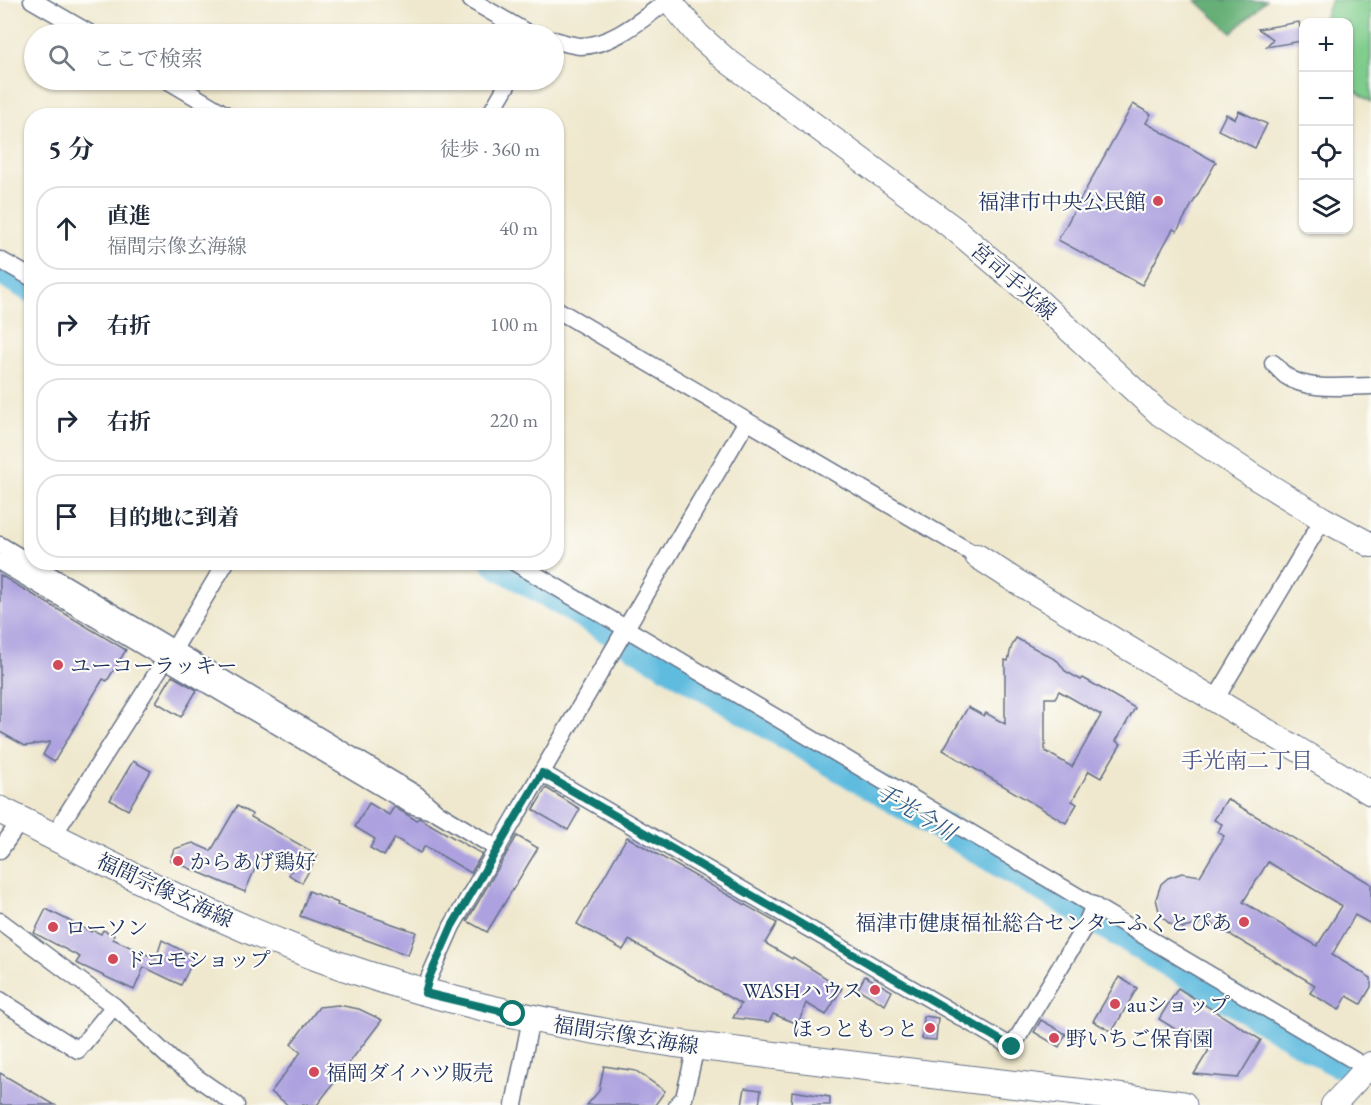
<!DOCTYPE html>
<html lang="ja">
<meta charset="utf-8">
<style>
:root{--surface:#fff;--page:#f6f6f7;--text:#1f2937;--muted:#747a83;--line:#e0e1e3}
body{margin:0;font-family:"EB Garamond","Noto Serif JP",serif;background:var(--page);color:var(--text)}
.controls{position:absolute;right:18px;top:18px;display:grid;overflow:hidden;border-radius:12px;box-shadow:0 2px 4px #0004}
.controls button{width:54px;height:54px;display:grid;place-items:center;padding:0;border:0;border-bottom:2px solid var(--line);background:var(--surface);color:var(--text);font:30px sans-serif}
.stop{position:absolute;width:18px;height:18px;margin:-14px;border:4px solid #0f766e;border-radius:50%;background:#fff}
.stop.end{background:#0f766e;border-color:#fff;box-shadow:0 2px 6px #0008}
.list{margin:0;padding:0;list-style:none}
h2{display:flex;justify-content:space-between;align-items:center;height:78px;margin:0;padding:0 24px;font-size:26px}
h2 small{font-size:20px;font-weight:400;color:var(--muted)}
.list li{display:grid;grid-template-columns:39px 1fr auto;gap:18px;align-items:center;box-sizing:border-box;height:84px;margin:0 12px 12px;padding:0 12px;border:2px solid var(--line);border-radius:24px}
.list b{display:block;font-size:22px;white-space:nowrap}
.list p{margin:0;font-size:20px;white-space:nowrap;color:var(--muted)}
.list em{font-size:20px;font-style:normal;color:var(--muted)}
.icon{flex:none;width:33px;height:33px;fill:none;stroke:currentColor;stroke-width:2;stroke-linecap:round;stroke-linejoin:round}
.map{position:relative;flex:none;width:1371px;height:1105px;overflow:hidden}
.search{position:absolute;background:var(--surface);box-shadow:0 2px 4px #0004;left:24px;top:24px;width:540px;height:66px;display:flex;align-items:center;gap:15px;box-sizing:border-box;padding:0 21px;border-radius:33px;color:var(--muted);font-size:22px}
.panel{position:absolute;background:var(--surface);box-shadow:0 2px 4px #0004;left:24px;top:108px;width:540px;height:462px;border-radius:24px}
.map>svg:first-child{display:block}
.green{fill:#7ecc8b;stroke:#4c7e74;stroke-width:1.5}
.forest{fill:#66b077;stroke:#40706a;stroke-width:1.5}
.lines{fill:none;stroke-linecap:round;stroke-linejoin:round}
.river{stroke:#61bcdf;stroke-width:30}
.building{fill:#ada2df;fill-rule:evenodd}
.street-casing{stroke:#657085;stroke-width:19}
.secondary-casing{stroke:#657085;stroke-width:26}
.primary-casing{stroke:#657085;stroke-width:29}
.street{stroke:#fff;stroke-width:16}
.secondary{stroke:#fff;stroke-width:24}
.primary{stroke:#fff;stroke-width:27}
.route{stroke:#0f766e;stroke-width:8}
.poi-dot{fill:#d1495b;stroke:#fdfcf7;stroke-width:2}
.labels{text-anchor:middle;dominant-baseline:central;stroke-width:4.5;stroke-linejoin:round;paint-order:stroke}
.poi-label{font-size:21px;fill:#1b2f5e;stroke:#fdfcf7;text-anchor:start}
.street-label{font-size:21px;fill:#1b2f5e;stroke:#fdfcf7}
.neighbourhood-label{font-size:22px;fill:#4e578b;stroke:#fdfcf7}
.water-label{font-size:22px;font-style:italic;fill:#305985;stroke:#fdfcf7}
</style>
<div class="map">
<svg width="1371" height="1105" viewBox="0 0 1371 1105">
<rect width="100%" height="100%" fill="#fdfcf7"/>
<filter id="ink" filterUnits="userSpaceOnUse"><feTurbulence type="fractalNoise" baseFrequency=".0167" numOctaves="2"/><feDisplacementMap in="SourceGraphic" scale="12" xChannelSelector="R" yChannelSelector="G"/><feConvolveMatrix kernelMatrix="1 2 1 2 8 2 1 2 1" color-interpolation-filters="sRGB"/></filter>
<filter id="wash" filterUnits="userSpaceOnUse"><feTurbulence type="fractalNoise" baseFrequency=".008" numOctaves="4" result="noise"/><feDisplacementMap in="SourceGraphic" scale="24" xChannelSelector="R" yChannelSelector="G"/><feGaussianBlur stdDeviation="1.35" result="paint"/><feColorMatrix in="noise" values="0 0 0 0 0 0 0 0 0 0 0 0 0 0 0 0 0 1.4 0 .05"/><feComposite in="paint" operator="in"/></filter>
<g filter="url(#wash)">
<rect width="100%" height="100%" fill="#efe8ce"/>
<path class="green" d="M1331 0H1371V102L1349 86 1348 22H1323Z"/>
<path class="forest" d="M1195 0H1266L1232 33Z"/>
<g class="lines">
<g class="river">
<path d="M0 269 32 288"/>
<path d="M496 562 1337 1062"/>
</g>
</g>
<g id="blocks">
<g class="building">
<path d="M1299 22 1302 41 1266 47 1273 39 1258 29Z"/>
<path d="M1133 104 1151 114 1146 123 1216 162 1177 231 1173 229 1142 285 1058 240Z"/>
<path d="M1239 111 1267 124 1255 148 1218 130 1226 114 1235 119Z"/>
<path d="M0 575 126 650 107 681 103 679 54 762 43 755 50 742 25 746 0 732Z"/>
<path d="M1016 638 1058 661 1065 671 1081 680 1083 678 1135 708 1116 741 1121 744 1101 778 1089 771 1072 801 1077 804 1066 823 943 750 968 707 984 716 986 713 1005 724V660L1008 661 1011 648ZM1059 691 1101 715 1072 767 1045 751V698H1055Z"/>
<path d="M172 676 197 690 181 717 156 702Z"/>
<path d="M133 761 151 771 128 810 110 800Z"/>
<path d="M546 788 580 809 568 830 533 810Z"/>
<path d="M1227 799 1371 884V924L1355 915 1332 955 1371 978V987L1361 1004 1347 996 1339 1010 1310 993 1315 985 1204 919 1197 925 1183 928 1170 924 1160 915 1156 899 1161 884 1168 878 1182 873 1200 876 1224 836 1218 832 1222 824 1214 820ZM1268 862 1342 906 1317 946 1243 902Z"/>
<path d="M369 803 389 815 394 807 416 820 419 818 482 854 471 873 425 846 420 853 395 838 384 856 370 848 375 839 355 827Z"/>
<path d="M237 806 252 814 251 817 318 855 302 883 289 875 292 869 262 852 245 892 170 860 174 849 193 843 211 851Z"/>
<path d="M517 836 538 848 487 932 467 921Z"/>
<path d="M627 837 777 923 765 943 792 959 793 957 842 988 826 1015 806 1003 798 1024 773 1014 769 1022 733 1018 741 1004 629 940 623 950 577 924Z"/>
<path d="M309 891 338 903 337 905 416 932 408 955 300 916Z"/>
<path d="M46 909 91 932 92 930 101 934 103 930 114 935 113 939 156 959 162 940 195 957 181 985 144 967 134 990 76 963 80 957 34 933Z"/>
<path d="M865 976 892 991 885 1005 858 989Z"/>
<path d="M1119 977 1137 988 1112 1032 1093 1021Z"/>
<path d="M1178 988 1261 1040 1238 1078 1194 1074 1209 1050 1159 1019Z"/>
<path d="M338 1005 359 1009 382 1020 317 1105H288L271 1092 301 1052 291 1044 319 1007Z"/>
<path d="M924 1016 938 1018 936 1040 922 1039Z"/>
<path d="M1041 1020 1066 1034 1059 1047 1034 1032Z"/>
<path d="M604 1066 636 1071 665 1091 655 1105H587L599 1091Z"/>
<path d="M0 1073 55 1105H0Z"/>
<path d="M745 1088 761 1090 759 1105H742Z"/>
<path d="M792 1091 830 1097V1105H791Z"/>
</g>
</g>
</g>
<g filter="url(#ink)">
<use href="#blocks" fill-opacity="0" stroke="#657085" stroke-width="1.5"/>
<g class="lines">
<defs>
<g id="street">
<path d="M32 0 91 34"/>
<path d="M471 0 529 34"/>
<path d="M554 40C562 42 573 46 581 46 614 45 643 18 669 0"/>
<path d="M167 80 228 116"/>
<path d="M489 116 510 80"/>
<path d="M0 260 32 278"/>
<path d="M556 309 977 556"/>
<path d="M1273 363C1277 367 1282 373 1286 376 1309 392 1345 386 1371 386"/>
<path d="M0 545 416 794 438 813 498 849"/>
<path d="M0 562 411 805 432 811"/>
<path d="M514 562 1367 1068"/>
<path d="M1215 700 1323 519"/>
<path d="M542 773 1012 1047 1086 924 1094 905"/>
<path d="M53 836 165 660 174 649 226 562"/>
<path d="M0 850 21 820"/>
<path d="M0 921 114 1006 173 1061 236 1105"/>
<path d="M425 993 429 978 452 926 747 421"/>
<path d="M0 1000 78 1050 114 1006"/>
<path d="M514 1105 531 1018"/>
<path d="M677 1105 684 1098 696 1047"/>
</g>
<g id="secondary">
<path d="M669 0 698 35 725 59 956 230 1031 294 1160 414 1253 476 1323 519 1371 545"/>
<path d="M977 556 1014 580 1371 793"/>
<path d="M1333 1105 1371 1064"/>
</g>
<path id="primary" d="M0 810C96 857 192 909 293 948 414 996 543 1024 672 1043L1183 1105"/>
</defs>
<use href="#street" class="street-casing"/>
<use href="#secondary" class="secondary-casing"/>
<use href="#primary" class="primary-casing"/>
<use href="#street" class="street"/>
<use href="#secondary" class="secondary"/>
<use href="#primary" class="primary"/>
</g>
</g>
<g class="lines" filter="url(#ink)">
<path class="route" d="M513 1014 425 993 429 978 452 926 542 773 1012 1047"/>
</g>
<g class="poi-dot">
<circle cx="1158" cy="201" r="6"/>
<circle cx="58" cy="665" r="6"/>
<circle cx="178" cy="861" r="6"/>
<circle cx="1244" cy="922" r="6"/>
<circle cx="53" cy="927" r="6"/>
<circle cx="113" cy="959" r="6"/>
<circle cx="875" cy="990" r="6"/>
<circle cx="1115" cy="1004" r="6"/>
<circle cx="930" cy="1028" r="6"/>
<circle cx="1054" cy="1038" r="6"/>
<circle cx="314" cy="1072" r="6"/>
</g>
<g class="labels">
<g class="poi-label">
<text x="1146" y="201" text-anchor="end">福津市中央公民館</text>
<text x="70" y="665">ユーコーラッキー</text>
<text x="190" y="861">からあげ鶏好</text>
<text x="1232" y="922" text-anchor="end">福津市健康福祉総合センターふくとぴあ</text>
<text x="65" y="927">ローソン</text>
<text x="125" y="959">ドコモショップ</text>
<text x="863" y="990" text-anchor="end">WASHハウス</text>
<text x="1127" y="1004">auショップ</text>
<text x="918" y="1028" text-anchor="end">ほっともっと</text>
<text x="1066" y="1038">野いちご保育園</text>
<text x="326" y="1072">福岡ダイハツ販売</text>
</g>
<g class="street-label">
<text transform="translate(1014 281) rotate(41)">宮司手光線</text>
<text transform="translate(165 890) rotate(25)">福間宗像玄海線</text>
<text transform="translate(626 1035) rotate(9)">福間宗像玄海線</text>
</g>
<g class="neighbourhood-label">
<text x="1247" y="760">手光南二丁目</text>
</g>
<g class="water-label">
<text transform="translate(916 812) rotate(31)">手光今川</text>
</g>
</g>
</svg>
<div class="controls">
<button>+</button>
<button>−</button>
<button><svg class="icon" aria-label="locate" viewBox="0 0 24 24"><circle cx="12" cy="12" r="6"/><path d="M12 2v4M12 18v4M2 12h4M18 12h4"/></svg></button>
<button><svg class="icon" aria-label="layers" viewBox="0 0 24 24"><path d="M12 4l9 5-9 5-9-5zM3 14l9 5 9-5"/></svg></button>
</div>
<div class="stop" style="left:513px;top:1014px"></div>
<div class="stop end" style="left:1012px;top:1047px"></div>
<div class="search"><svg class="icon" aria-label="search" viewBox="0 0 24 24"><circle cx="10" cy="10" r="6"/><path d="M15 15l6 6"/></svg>ここで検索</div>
<section class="panel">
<h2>5 分<small>徒歩 · 360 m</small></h2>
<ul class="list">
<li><svg class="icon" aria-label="ahead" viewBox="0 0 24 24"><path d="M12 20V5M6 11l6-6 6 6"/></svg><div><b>直進</b><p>福間宗像玄海線</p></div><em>40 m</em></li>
<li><svg class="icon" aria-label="right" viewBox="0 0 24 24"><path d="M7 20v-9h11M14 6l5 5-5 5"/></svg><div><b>右折</b></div><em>100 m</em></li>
<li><svg class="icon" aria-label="right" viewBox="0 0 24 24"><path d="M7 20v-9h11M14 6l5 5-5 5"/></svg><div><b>右折</b></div><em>220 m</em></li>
<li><svg class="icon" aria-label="arrive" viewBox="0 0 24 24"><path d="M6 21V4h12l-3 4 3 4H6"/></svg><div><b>目的地に到着</b></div></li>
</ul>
</section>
</div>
